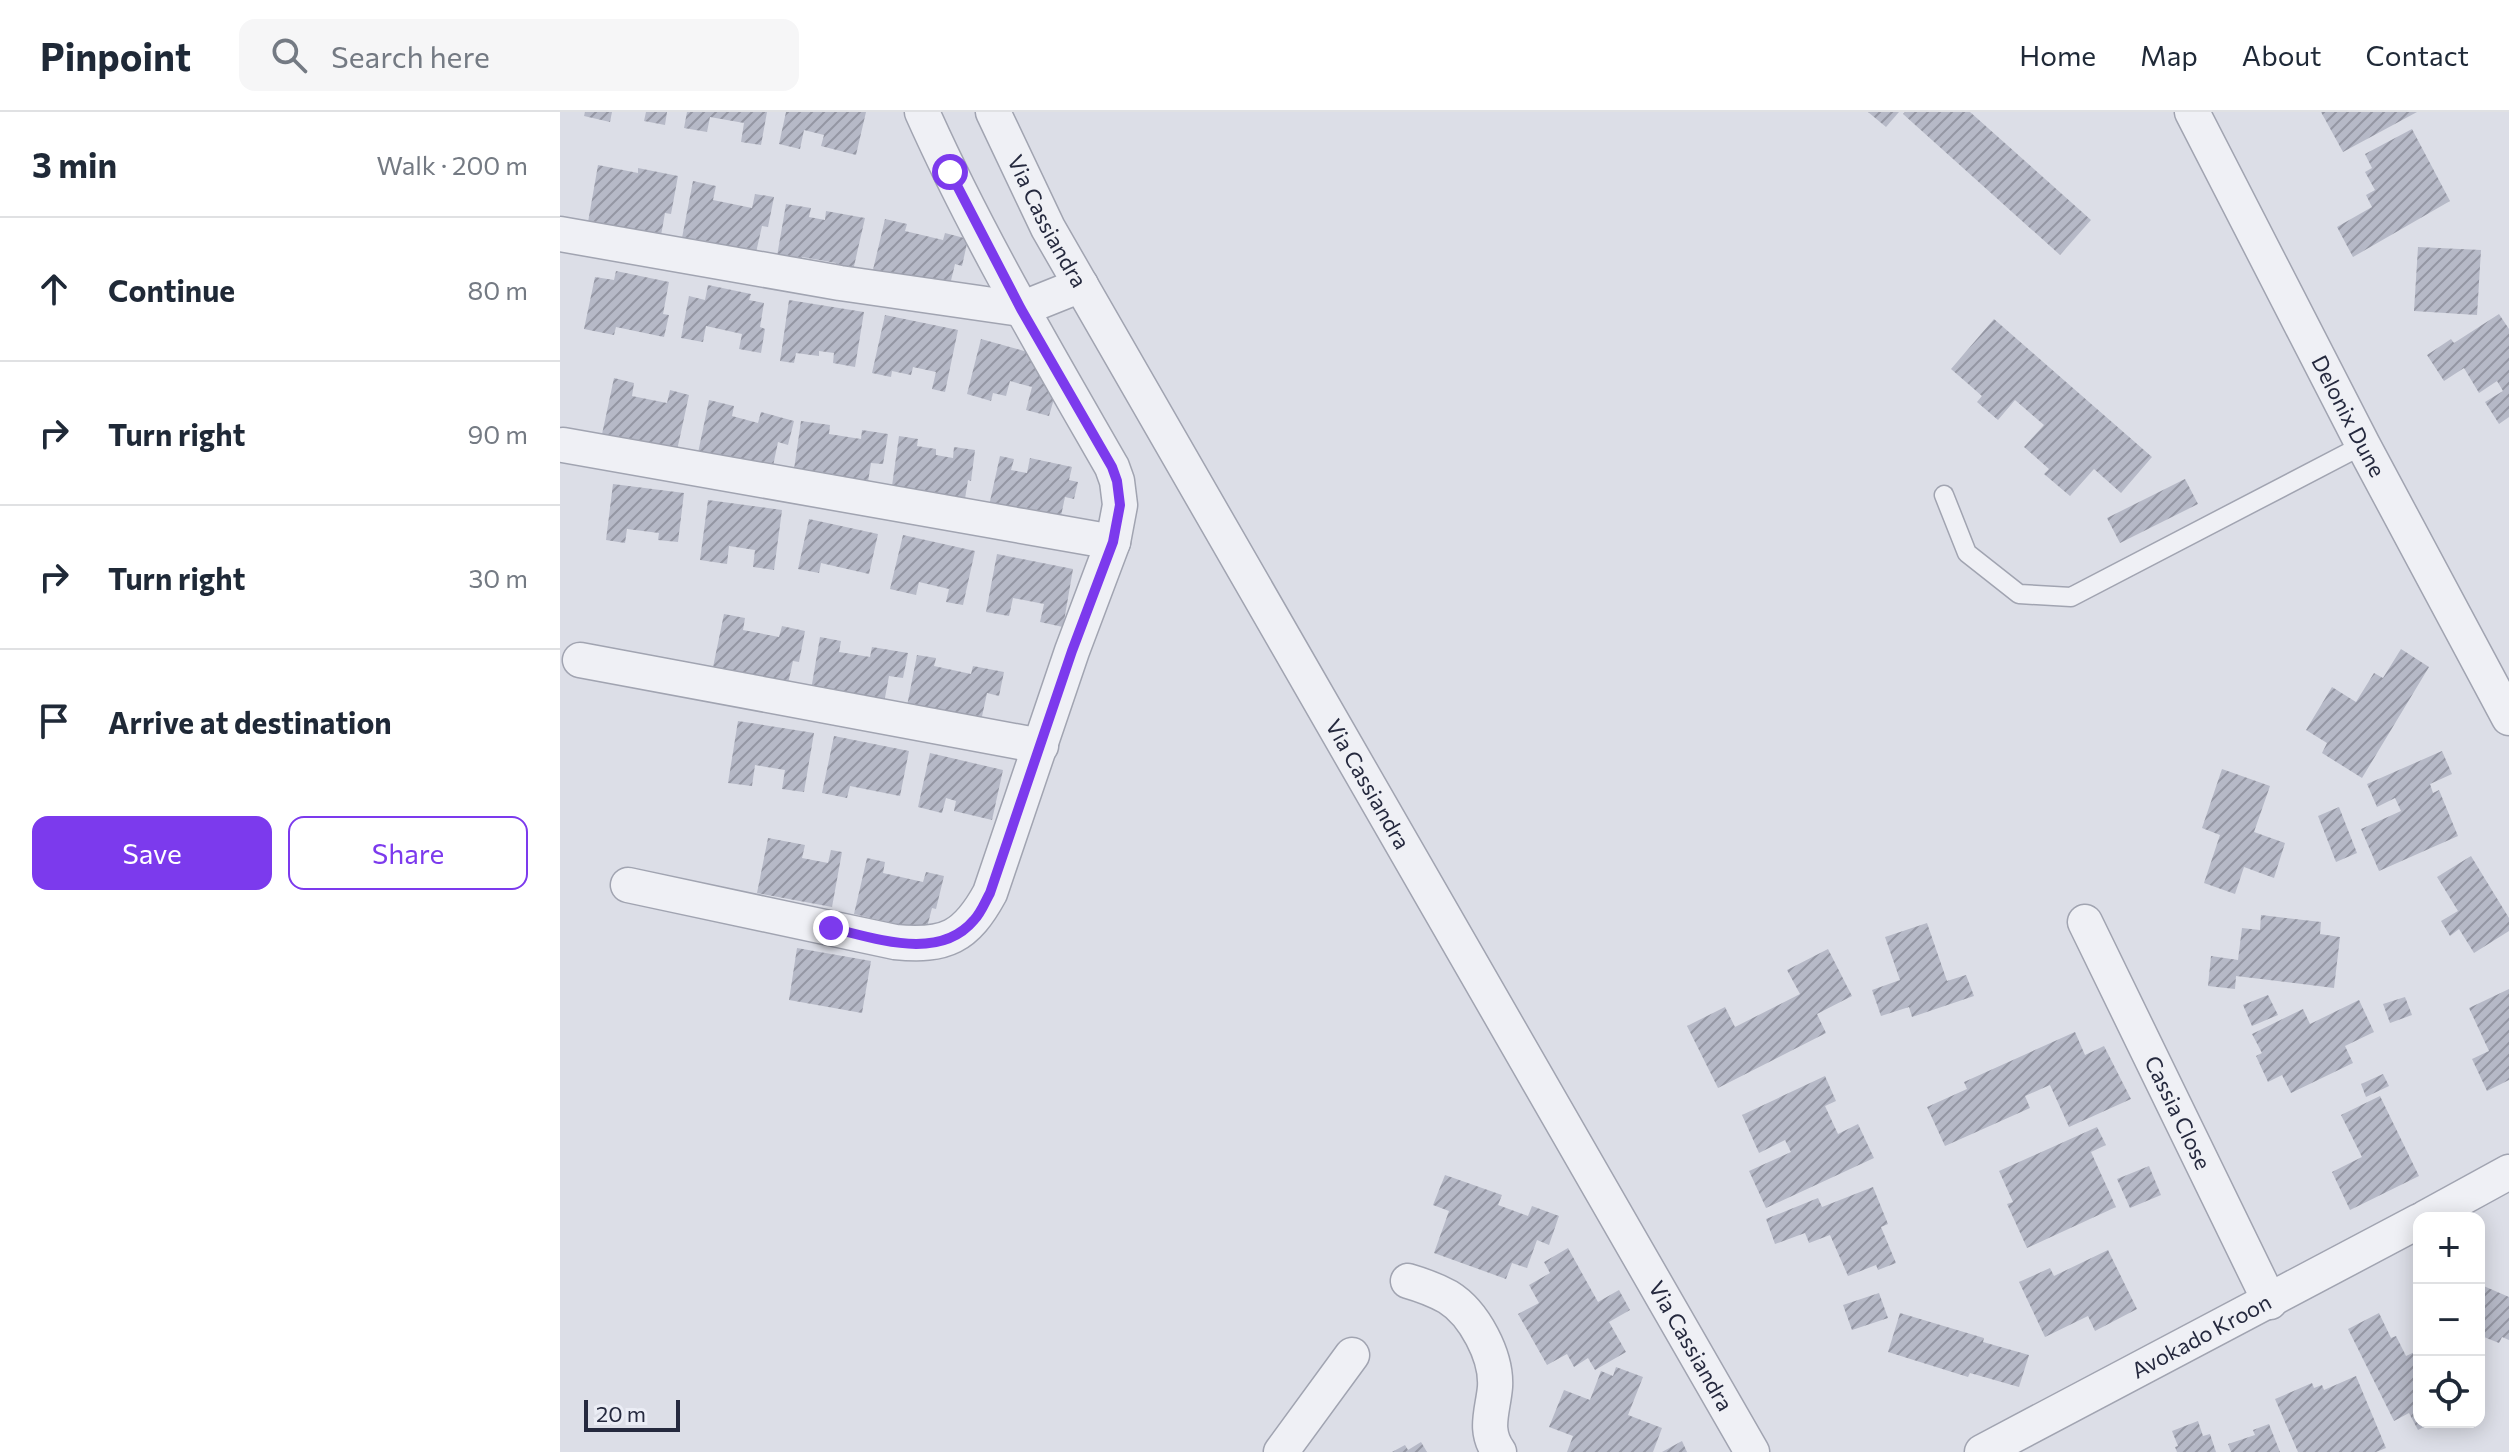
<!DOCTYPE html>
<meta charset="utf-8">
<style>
body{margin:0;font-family:Commissioner,sans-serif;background:#f6f6f7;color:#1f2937}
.controls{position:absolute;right:24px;bottom:24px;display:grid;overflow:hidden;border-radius:16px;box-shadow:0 4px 20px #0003}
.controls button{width:72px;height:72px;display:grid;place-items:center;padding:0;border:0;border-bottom:2px solid #e0e1e3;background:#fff;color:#1f2937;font:40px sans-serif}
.scale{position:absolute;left:24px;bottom:20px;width:96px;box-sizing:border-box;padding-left:8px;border:4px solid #25293e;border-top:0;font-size:22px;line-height:28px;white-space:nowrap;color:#25293e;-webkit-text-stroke:6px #ebedf5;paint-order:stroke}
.stop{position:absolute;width:24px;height:24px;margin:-18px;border:6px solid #7c3aed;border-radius:50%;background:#fff}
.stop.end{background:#7c3aed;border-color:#fff;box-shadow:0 2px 8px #0008}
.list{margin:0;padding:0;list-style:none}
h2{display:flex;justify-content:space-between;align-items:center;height:104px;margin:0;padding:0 32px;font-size:34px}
h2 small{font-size:26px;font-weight:400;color:#747a83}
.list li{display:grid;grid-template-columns:52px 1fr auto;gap:24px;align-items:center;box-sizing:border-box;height:144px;padding:0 32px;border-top:2px solid #e0e1e3}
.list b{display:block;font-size:30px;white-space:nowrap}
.list em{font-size:26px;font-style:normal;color:#747a83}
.actions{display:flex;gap:16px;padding:24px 32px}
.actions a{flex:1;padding:18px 0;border:2px solid #7c3aed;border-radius:16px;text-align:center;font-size:28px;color:#7c3aed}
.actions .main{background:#7c3aed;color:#fff}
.icon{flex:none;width:44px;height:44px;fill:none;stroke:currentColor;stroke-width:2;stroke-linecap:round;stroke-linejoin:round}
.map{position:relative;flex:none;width:1949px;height:1340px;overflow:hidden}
header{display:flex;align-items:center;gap:48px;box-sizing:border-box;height:112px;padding:0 40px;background:#fff;border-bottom:2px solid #e0e1e3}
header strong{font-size:38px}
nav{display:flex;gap:44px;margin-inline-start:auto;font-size:28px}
.search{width:560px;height:72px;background:#f6f6f7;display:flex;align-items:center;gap:20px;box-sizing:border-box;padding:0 28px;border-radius:16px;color:#747a83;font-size:30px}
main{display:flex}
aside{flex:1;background:#fff}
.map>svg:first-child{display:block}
</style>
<header>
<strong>Pinpoint</strong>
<div class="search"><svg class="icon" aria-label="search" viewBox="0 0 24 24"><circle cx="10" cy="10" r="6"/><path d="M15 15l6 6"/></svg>Search here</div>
<nav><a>Home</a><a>Map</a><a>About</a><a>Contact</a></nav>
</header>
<main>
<aside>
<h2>3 min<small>Walk · 200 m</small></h2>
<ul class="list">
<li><svg class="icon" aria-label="ahead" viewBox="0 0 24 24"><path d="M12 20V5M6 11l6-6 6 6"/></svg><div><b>Continue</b></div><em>80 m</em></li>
<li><svg class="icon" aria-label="right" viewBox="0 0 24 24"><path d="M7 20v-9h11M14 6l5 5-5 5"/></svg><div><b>Turn right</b></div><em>90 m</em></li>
<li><svg class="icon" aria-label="right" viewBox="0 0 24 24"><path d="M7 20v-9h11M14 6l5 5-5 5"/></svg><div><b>Turn right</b></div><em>30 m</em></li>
<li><svg class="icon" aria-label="arrive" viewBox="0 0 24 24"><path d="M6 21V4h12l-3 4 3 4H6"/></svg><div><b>Arrive at destination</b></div></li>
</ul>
<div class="actions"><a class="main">Save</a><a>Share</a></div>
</aside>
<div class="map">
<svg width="1949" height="1340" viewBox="0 0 1949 1340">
<defs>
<pattern id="building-hatch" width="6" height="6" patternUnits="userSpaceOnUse" patternTransform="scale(2)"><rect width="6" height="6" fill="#b6b9c7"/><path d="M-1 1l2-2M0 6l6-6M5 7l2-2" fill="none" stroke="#9496a3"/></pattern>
</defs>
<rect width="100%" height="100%" fill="#dcdee7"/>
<g fill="url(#building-hatch)">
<polygon points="25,0 52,0 50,10 24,4"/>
<polygon points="86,0 107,0 105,13 84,9"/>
<polygon points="127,0 207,0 201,33 181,30 184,11 150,5 147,20 124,16"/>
<polygon points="226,0 306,0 296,43 261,34 264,23 244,18 240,37 219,32"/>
<polygon points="1308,0 1339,0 1326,15"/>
<polygon points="1345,0 1410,0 1531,108 1500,143 1343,2"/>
<polygon points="1761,0 1857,0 1783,40"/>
<polygon points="1852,17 1890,89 1793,145 1777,115 1812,95 1806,83 1815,78 1805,60 1812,56 1805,42"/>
<polygon points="38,53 78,61 78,56 118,64 111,102 105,101 100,129 81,126 83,119 49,113 48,120 27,116"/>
<polygon points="133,69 156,74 153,88 192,96 195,82 214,85 208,115 202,114 195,145 172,141 173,135 146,129 145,135 121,131"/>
<polygon points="226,92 251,96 249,105 265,108 266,99 305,106 292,163 275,160 276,151 242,145 241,154 216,150"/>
<polygon points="325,107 347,112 345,119 383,128 385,121 408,127 402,154 395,152 388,181 312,162"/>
<polygon points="1858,135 1921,138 1917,203 1854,199"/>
<polygon points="56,159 109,170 103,202 109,203 104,225 56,215 54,223 24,217 35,165 54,168"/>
<polygon points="148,173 191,182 189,188 204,191 200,215 205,217 201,241 179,237 182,222 146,214 143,230 121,226 129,184 145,188"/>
<polygon points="229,188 304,200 295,255 273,251 274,241 259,239 259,244 236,241 234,251 220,249"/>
<polygon points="1939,202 1949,217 1949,305 1939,312 1925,290 1943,279 1937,269 1919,281 1904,256 1884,269 1867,243 1891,227 1894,231"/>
<polygon points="325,203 398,218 385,280 372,277 376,260 353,255 351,263 332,259 331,265 312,261"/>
<polygon points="1434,207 1592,345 1561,381 1534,357 1510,384 1484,362 1489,357 1464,335 1484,313 1455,288 1438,308 1417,290 1422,284 1391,257"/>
<polygon points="421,227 489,246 500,266 489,304 466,298 472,275 450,269 446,284 433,281 431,289 407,282"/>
<polygon points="54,266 74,271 72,284 107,291 110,278 129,283 116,343 41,327"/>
<polygon points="149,288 174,294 172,304 198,311 201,300 234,309 228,333 218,330 212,359 138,341"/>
<polygon points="241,309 270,313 269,322 301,327 302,318 328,322 323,352 311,351 307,376 233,364"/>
<polygon points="339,324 358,327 357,334 376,337 376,343 393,346 394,335 415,338 411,369 408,368 404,393 331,381"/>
<polygon points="440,344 454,347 451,358 467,361 470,346 512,355 509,368 518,370 514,387 505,385 498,418 427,403"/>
<polygon points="1625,367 1638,392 1560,431 1547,406"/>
<polygon points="53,372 124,381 118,430 98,428 99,421 67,417 65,431 46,428"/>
<polygon points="148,388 222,398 214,458 193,455 195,438 169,434 167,452 140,448"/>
<polygon points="249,407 318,422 309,462 261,451 259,461 238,457"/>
<polygon points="343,423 415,439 403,493 386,490 389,477 359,470 356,483 330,477"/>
<polygon points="437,442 513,457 503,515 480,510 484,492 453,486 449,504 426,500"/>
<polygon points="164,502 185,506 183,518 219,525 222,514 245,519 239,550 233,549 227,576 152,560"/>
<polygon points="260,525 281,529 279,540 310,545 312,535 348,541 343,566 329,564 324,591 251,578"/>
<polygon points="1841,537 1869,555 1802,666 1762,641 1767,631 1746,618 1772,575 1796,590 1814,561 1823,566"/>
<polygon points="357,543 376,546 374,554 411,562 413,554 444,560 439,584 427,581 421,609 347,594"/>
<polygon points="178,609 254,621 244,680 222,677 225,658 195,653 192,674 168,671"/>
<polygon points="274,624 349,639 340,684 290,674 287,686 262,681"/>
<polygon points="1882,639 1892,662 1870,672 1873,681 1879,678 1898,724 1819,759 1801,717 1841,699 1835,686 1817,695 1807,672"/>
<polygon points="370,641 443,658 432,708 394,699 396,689 386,686 382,701 358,695"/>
<polygon points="1662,657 1710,674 1694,720 1725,731 1714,766 1684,755 1675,782 1644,771 1660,723 1642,716"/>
<polygon points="1779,695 1797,741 1776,750 1758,704"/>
<polygon points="208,726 245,733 242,746 268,751 271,738 282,740 272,795 197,781"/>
<polygon points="1911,744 1949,806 1949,819 1914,841 1899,817 1890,824 1881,809 1898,799 1877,765"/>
<polygon points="307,746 325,750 323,761 363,770 366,760 384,764 376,797 372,796 366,819 294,802"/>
<polygon points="1701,803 1761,810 1760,822 1780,825 1774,876 1676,864 1675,877 1648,874 1651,844 1678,848 1682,816 1700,818"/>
<polygon points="1367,811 1387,869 1406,863 1414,884 1352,905 1349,895 1321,904 1312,878 1340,868 1325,825"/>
<polygon points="237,836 311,849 302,901 229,888"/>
<polygon points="1268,837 1292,884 1257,902 1266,921 1158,976 1127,914 1165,895 1175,915 1240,882 1227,858"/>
<polygon points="1949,877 1949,968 1927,979 1912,947 1929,939 1909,896"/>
<polygon points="1708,883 1718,903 1692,914 1683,893"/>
<polygon points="1845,885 1852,903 1830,911 1823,892"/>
<polygon points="1799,888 1814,920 1785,934 1793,951 1731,981 1722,963 1708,970 1696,944 1702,941 1692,922 1743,897 1750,912"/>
<polygon points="1515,920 1525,943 1544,934 1571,987 1509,1015 1490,973 1465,984 1470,996 1385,1034 1367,995 1407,977 1404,970"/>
<polygon points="1823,962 1829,974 1806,985 1801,972"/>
<polygon points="1265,964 1276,989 1265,994 1278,1022 1298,1012 1314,1046 1206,1096 1189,1059 1231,1040 1225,1028 1199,1041 1182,1003"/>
<polygon points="1820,984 1859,1064 1790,1098 1772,1060 1802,1045 1781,1003"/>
<polygon points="1537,1015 1546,1033 1531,1040 1556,1095 1467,1136 1447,1092 1453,1090 1439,1059"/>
<polygon points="1589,1054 1601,1083 1570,1096 1557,1067"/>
<polygon points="885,1063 942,1083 938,1093 968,1104 972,1094 999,1104 989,1133 977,1128 967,1156 952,1151 946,1167 874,1141 889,1099 873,1093"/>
<polygon points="1313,1075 1328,1112 1321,1115 1336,1151 1318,1158 1316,1153 1288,1164 1270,1123 1249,1131 1245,1121 1215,1132 1206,1107 1258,1086 1262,1095"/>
<polygon points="1008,1136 1038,1190 1059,1178 1070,1198 1049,1210 1066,1240 1035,1258 1028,1246 1014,1255 1007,1242 987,1253 958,1202 979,1191 969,1173 990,1161 984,1150"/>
<polygon points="1548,1138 1577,1197 1535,1219 1528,1204 1485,1225 1459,1170 1490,1156 1494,1164"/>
<polygon points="1919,1172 1949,1185 1949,1228 1942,1225 1939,1231 1919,1223"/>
<polygon points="1319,1181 1328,1206 1292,1218 1283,1193"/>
<polygon points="1340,1201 1424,1226 1423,1230 1469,1243 1459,1275 1410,1261 1408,1265 1328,1240"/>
<polygon points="1819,1201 1831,1226 1836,1224 1846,1244 1859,1238 1859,1310 1873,1310 1858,1318 1849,1301 1834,1309 1788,1217"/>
<polygon points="1056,1255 1083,1265 1068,1303 1102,1316 1093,1340 1007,1340 1013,1324 989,1315 1004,1278 1030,1288 1041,1259 1053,1264"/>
<polygon points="1796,1264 1826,1336 1816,1340 1738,1340 1715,1287 1752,1271 1754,1276 1762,1273 1764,1278"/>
<polygon points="1638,1309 1643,1324 1650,1322 1656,1340 1617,1340 1615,1335 1618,1334 1612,1319"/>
<polygon points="1709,1312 1720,1340 1671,1340 1668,1332 1695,1323 1693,1318"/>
<polygon points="1122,1329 1127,1340 1102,1340"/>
<polygon points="861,1330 867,1340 832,1340 845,1333 848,1338"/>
</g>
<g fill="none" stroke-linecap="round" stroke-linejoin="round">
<g stroke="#a1a4b1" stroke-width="21">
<polyline id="lane" points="1384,383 1407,441 1459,482 1511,485 1803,333"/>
</g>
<g stroke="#a1a4b1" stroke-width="37">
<g id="street">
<path id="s1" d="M433,0L488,116L1192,1340"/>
<path id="s2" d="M1632,0L1803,333L1949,606"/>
<polyline points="0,122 280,171 461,197 521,173"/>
<polyline points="3,333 553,430"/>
<polyline points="20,548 481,634"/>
<path d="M68,773L335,830C386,835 406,825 430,781L512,539L553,430L560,393L557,369L552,355C485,238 417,123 362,0"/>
<path id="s3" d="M1525,810L1710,1190"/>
<polyline points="1865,1106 1949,1060"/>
<path d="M848,1169C862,1173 875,1178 888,1185C914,1201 937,1244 935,1275C933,1299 923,1318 939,1340"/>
<polyline points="721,1340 792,1243"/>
<path id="s4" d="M1422,1340L1859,1109"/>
</g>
</g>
<use href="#lane" stroke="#eff0f5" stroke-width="18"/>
<use href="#street" stroke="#eff0f5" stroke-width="34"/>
</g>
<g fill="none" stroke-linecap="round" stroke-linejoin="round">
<path stroke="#7c3aed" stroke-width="10" d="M271,816C315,826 379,850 414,808C421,801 425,790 430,781L512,539L553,430L560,393L557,369L552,355L461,197L390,60"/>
</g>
<g text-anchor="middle" stroke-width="6" stroke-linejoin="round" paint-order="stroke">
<g font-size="22" fill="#25293e" stroke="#ebedf5">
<text dy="8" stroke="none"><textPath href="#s1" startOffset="122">Via Cassiandra</textPath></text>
<text dy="8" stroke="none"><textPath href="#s2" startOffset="342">Delonix Dune</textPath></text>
<text dy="8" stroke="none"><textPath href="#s1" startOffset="770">Via Cassiandra</textPath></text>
<text dy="8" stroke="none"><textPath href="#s3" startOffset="212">Cassia Close</textPath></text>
<text dy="8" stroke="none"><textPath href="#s4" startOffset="248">Avokado Kroon</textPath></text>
<text dy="8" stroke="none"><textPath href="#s1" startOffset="1418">Via Cassiandra</textPath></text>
</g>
</g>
</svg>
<div class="controls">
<button>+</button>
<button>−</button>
<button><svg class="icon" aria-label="locate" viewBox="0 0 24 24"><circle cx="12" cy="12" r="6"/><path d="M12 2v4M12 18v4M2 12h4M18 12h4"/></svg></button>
</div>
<div class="scale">20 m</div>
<div class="stop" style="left:390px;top:60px"></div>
<div class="stop end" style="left:271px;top:816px"></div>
</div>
</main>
